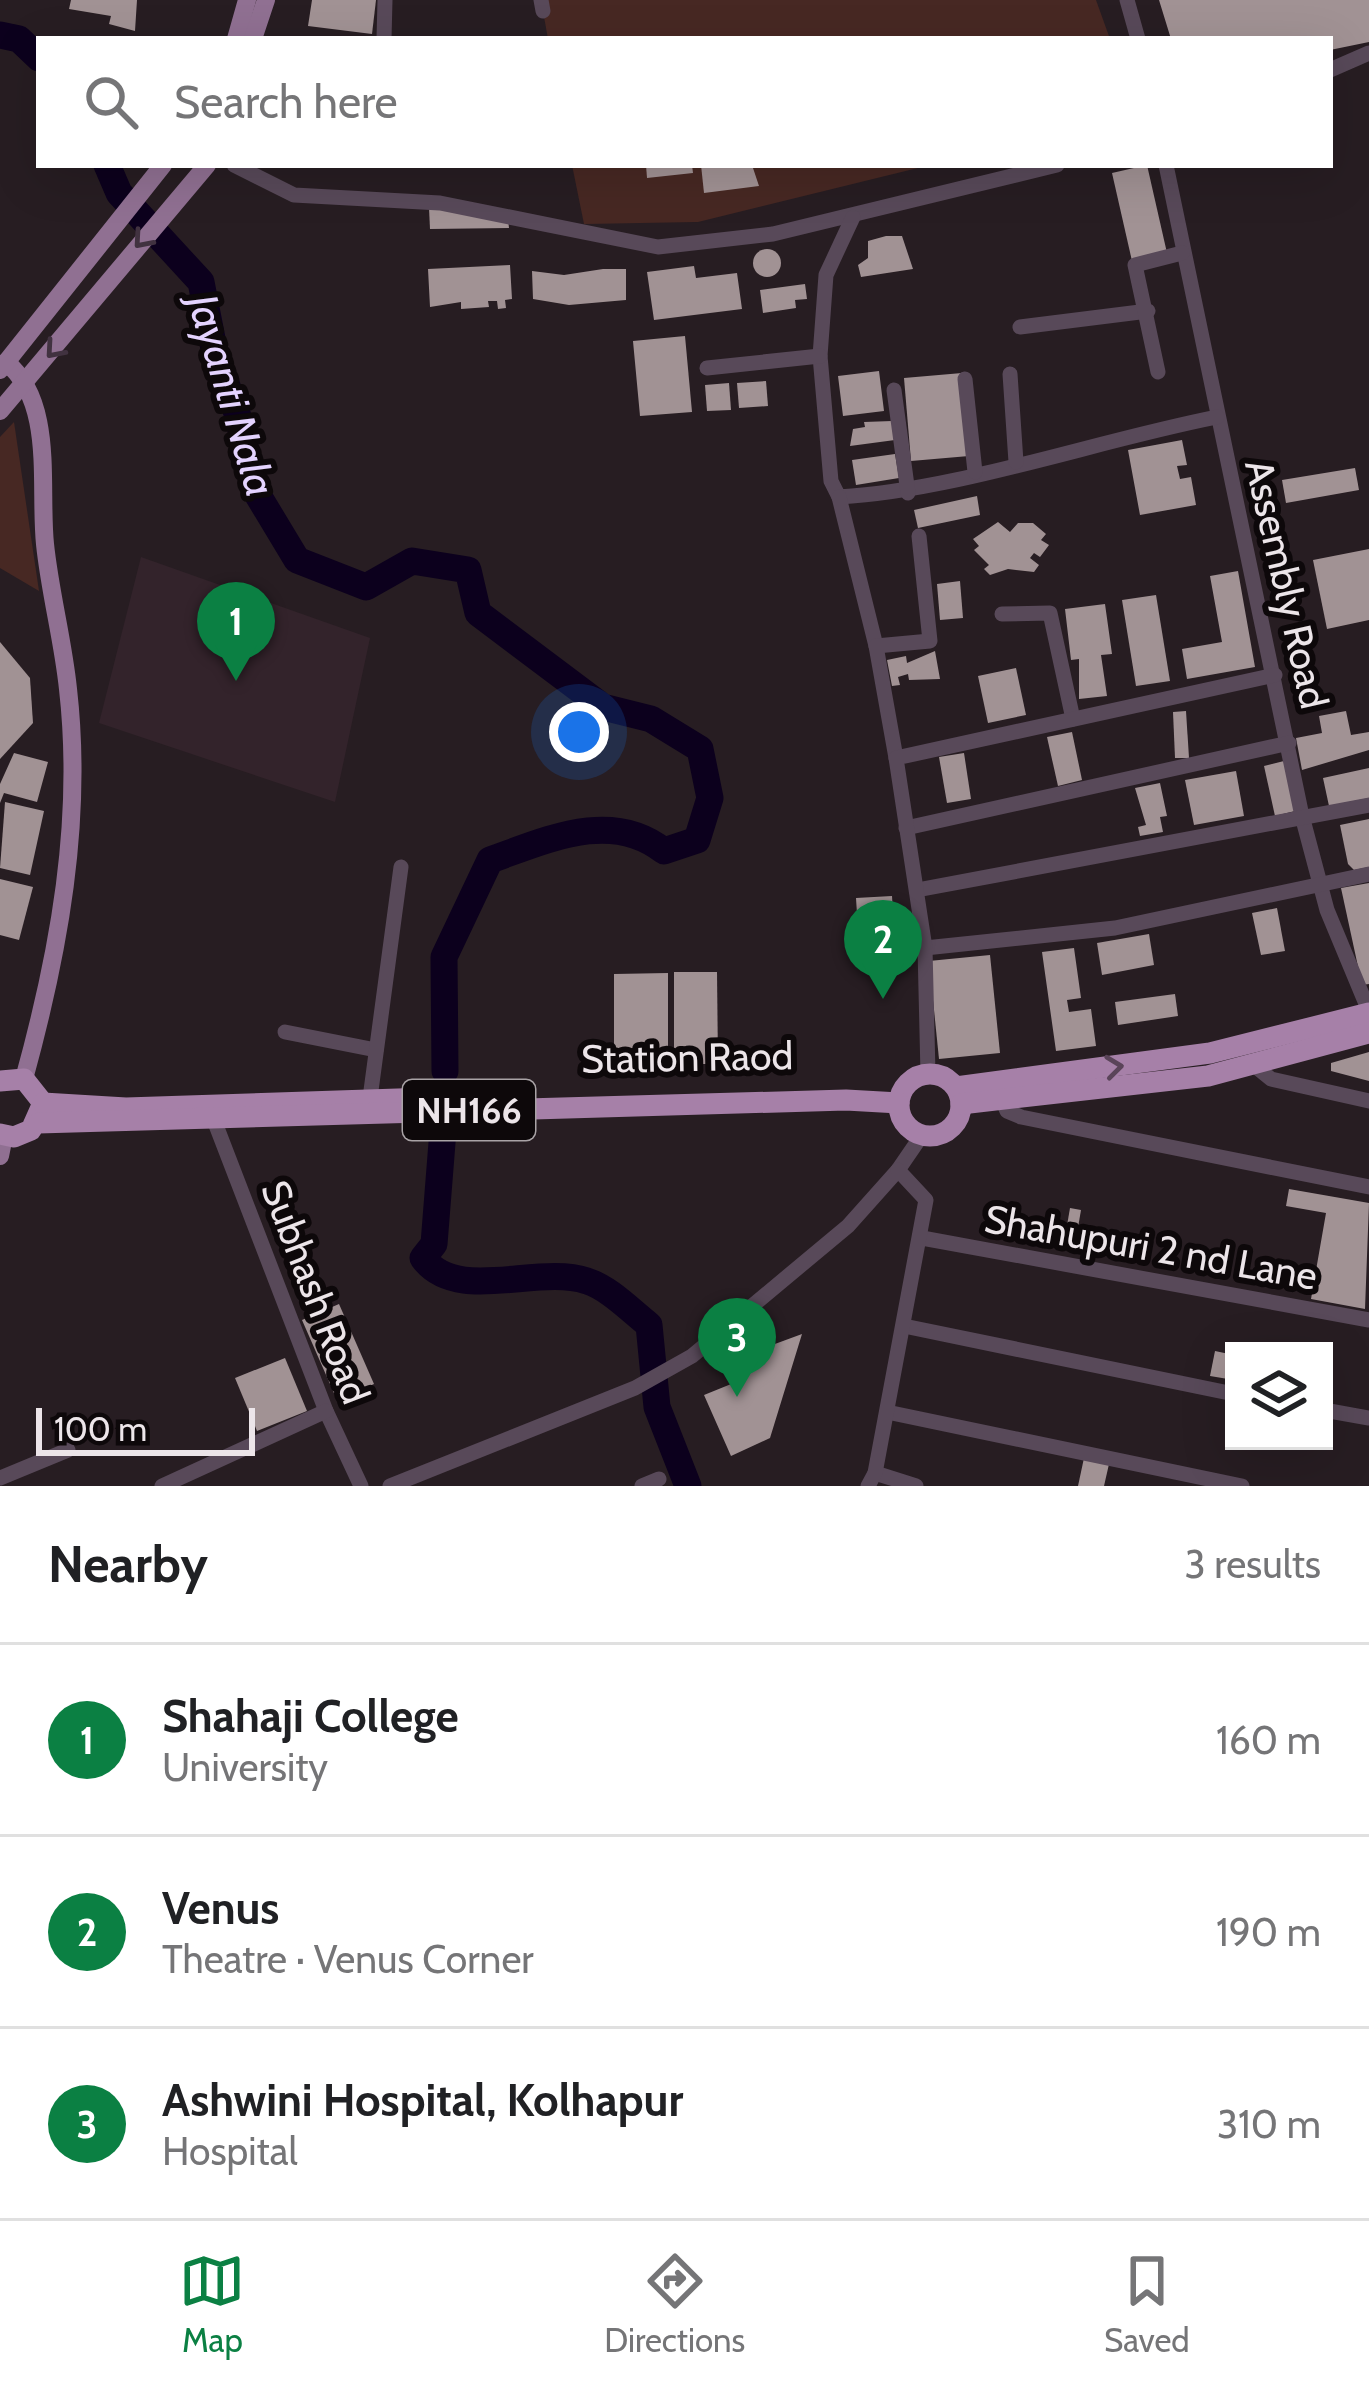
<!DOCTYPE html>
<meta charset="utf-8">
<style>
body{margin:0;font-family:Cabin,sans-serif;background:#f2f2f2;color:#202124}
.controls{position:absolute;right:36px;bottom:36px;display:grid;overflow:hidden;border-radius:0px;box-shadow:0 12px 48px #0002}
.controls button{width:108px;height:108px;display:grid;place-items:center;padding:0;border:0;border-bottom:3px solid #e0e0e0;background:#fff;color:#202124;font:60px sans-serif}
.scale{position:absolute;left:36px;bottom:30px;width:219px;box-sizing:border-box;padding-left:12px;border:6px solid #ece5e9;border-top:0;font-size:33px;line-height:42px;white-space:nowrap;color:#ece5e9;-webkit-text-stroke:9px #0d080a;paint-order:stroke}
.you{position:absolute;left:579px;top:732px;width:42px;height:42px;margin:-30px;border:9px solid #fff;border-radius:50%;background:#1a73e8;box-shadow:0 0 0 18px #1a73e833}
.badge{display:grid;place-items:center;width:78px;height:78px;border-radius:50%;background:#0b8043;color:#fff;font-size:39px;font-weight:700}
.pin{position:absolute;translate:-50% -99px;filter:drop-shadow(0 3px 6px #0008)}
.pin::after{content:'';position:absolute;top:63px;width:42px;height:36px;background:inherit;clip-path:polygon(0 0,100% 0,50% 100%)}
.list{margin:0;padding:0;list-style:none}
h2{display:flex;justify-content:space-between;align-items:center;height:156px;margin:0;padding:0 48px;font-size:51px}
h2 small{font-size:39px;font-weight:400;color:#757577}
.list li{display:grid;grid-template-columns:78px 1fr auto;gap:36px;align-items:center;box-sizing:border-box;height:192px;padding:0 48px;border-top:3px solid #e0e0e0}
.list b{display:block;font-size:45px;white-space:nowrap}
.list p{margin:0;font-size:39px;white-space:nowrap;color:#757577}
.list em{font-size:39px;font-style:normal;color:#757577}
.icon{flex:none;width:66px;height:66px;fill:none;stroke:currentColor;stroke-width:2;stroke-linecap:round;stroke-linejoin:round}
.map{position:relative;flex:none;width:1369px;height:1486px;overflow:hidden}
.search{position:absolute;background:#fff;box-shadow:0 12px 48px #0002;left:36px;right:36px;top:36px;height:132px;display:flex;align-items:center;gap:30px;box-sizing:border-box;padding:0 42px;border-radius:0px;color:#757577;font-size:45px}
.sheet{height:732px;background:#fff}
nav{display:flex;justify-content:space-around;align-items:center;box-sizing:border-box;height:168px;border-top:3px solid #e0e0e0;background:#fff;font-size:33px;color:#757577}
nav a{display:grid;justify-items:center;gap:6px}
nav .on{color:#0b8043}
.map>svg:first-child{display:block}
</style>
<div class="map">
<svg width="1369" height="1486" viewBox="0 0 1369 1486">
<rect width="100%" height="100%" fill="#271d22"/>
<polygon fill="#33232b" points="141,557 370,638 335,802 99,723"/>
<g fill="#472823">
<polygon points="541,0 1096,0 1110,39 548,39"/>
<polygon points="572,165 930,165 698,222 584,224"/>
<polygon points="14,422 39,591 0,568 0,437"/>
</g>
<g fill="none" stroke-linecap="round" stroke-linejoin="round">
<g stroke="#0c001d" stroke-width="27">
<polyline points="0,35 19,39 39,58"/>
<path d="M107,165L119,193L201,282L215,354L237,413L256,492L297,560L366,587L412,561L468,570L478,613L603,707L651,719L700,749L710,798L697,840L664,851C611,809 547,840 490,860L444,957L445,1071"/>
<path d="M443,1130L434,1244L423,1258C457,1304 538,1264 587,1281C609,1288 630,1310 649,1325L657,1407L688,1486"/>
</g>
</g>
<g fill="#a19294">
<polygon points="71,0 137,0 135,31 109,24 111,16 69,9"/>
<polygon points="312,0 376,0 372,34 308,26"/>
<polygon points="1159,0 1369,0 1369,42 1330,50 1330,39 1171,39"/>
<polygon points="646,165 692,165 693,173 647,178"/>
<polygon points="701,165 752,165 759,186 704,193"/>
<polygon points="1147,165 1167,253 1132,261 1112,173"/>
<polygon points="429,208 508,219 509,228 430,229"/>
<polygon points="886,236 902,236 913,269 861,277 858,265 868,258 868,241"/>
<circle cx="767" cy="263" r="14"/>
<polygon points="510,265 512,299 505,300 506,308 498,309 497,301 488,301 489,307 461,309 461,302 430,307 428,269"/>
<polygon points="694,266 696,278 737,273 742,309 654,320 647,272"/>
<polygon points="603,269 626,269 626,300 569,305 533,299 532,271 564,275"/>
<polygon points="805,284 807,299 795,300 796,308 763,313 760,290"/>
<polygon points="685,336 692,412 640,416 633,341"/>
<polygon points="879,371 884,411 843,416 838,376"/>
<polygon points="962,373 969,456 911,461 904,378"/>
<polygon points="766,381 768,406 739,408 737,383"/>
<polygon points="729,383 731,410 707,411 705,385"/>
<polygon points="892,421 895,440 850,446 853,429 865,427 864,422"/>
<polygon points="1182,440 1187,465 1177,466 1180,479 1191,477 1196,505 1140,515 1128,450"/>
<polygon points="895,454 899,478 856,485 852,460"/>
<polygon points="1355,468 1359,490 1286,503 1282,480"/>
<polygon points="977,496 980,515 918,528 914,510"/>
<polygon points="998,522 1010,532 1018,523 1033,523 1046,534 1041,540 1049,545 1040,557 1034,553 1030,558 1039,565 1034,572 1008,569 990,575 984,569 989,565 974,550 979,546 973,539"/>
<polygon points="1369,549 1369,620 1327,629 1313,560"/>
<polygon points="1238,571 1255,667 1187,679 1182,649 1222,642 1210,576"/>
<polygon points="960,581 963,618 940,620 937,584"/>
<polygon points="1156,595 1170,681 1136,686 1122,600"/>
<polygon points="1105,604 1112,654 1101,655 1107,696 1079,699 1079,659 1071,660 1065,609"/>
<polygon points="0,642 30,678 33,723 0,759"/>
<polygon points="935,651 940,679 909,680 908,674 898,677 900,685 892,686 887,660 906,656 907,663"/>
<polygon points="1016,668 1026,715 988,723 978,676"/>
<polygon points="1186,711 1189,758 1175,758 1173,712"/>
<polygon points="1346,711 1351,735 1369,732 1369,750 1302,770 1296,738 1322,733 1319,716"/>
<polygon points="1072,732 1082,780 1058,786 1047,737"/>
<polygon points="14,753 48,762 37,802 4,793 0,803 0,784"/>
<polygon points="964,753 971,799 947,803 939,757"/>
<polygon points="1284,761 1295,811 1275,816 1264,766"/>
<polygon points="1369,768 1369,798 1329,806 1323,778"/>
<polygon points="1236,771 1244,816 1194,825 1185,780"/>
<polygon points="1160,783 1167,816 1160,817 1163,832 1140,836 1138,827 1146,825 1135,788"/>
<polygon points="5,802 44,811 30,875 0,868"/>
<polygon points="1369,819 1369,867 1354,870 1348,864 1340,825"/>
<polygon points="0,879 33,887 19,940 0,935"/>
<polygon points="1369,883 1369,984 1362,985 1341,888"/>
<polygon points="892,896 893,912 857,914 856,898"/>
<polygon points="1277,908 1285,951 1261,955 1252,913"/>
<polygon points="1149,934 1154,965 1102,975 1097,943"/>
<polygon points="1074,948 1081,998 1067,1000 1069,1012 1091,1009 1096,1046 1056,1051 1042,952"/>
<polygon points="990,955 1000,1053 939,1059 929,961"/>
<polygon points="674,972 717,972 718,1064 674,1064"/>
<polygon points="668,973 668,1062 614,1062 614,974"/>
<polygon points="1175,994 1178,1016 1118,1025 1115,1002"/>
<polygon points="1369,1052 1369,1081 1331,1071 1331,1063"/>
<polygon points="1289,1189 1369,1203 1365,1309 1311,1299 1326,1213 1286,1206"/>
<polygon points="1070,1208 1081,1210 1074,1251 1063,1249"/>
<polygon points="339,1304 374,1384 337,1400 302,1320"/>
<polygon points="802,1334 770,1438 731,1456 704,1395 741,1380 764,1348"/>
<polygon points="1215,1351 1234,1355 1234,1380 1210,1376"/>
<polygon points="285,1358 307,1411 257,1431 235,1378"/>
<polygon points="1084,1458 1109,1464 1104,1486 1078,1486"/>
</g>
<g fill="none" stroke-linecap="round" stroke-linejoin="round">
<g stroke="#584959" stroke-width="15">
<polyline points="541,0 543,11"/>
<polyline points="1127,0 1138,39"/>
<polyline points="384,39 385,0"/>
<polyline points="1330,70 1369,53"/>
<polyline points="234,165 294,195 440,203 658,247 773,234 1057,165"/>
<polyline points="1166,165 1302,816 1327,910 1369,1011"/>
<path d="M853,217L826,275L820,356L831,481L839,497C958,490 1095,441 1217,417"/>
<polyline points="1020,327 1148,311"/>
<polyline points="707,368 820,356"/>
<polyline points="1158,372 1135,265 1182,253"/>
<polyline points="1010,374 1016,462"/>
<polyline points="965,379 975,472"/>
<polyline points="894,390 908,493"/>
<polyline points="839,497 876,646"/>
<polyline points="1002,614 1050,613 1073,719"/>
<polyline points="896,758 876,646 930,641 919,536"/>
<polyline points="906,828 1289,743"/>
<polyline points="917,890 1369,805"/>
<polyline points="925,948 1115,928 1369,874"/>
<polyline points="285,1032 376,1050"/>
<polyline points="1255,1066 1271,1079 1369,1101"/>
<polyline points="928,1074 925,948 896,758 1275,675"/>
<polyline points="370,1098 401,867"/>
<polyline points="1002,1099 1007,1111 1021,1117 1369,1187"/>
<polyline points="214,1120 326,1411 361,1486"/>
<polyline points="922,1238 1369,1320"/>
<polyline points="904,1326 1234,1394"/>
<polyline points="1324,1410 1369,1418"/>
<polyline points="887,1412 1242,1486"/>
<polyline points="875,1473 916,1486"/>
<polyline points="0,1478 68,1450"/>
<polyline points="162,1486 326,1411"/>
<polyline points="390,1486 635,1388 692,1356 848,1226 898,1170 922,1135"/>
<polyline points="642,1486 659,1479"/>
<polyline points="868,1486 875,1473 926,1200 898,1170"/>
</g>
<g stroke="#907092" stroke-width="18">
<polyline points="236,39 247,0"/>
<polyline points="253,39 266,0"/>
<path d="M6,362C55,403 39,485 45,544C50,593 63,640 68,689C83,821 59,952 24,1079"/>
<polyline points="0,370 163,165"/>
<polyline points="0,411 207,165"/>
<polyline points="0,1156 4,1136"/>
</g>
<g stroke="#a680a8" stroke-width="21">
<circle cx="930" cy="1105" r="31"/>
<polyline points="0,1081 24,1079 43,1103 31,1130 14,1137 0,1134"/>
<polyline points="956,1087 1210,1053 1369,1013"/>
<polyline points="43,1103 126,1108 428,1098"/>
<polyline points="961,1104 1208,1076 1369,1033"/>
<polyline points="38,1123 846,1100 899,1103"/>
</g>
</g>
<defs><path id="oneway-chevron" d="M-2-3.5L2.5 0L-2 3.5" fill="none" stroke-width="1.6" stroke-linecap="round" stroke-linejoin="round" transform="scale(3)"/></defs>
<g stroke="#413240">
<use href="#oneway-chevron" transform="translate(142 240) rotate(131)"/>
<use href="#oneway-chevron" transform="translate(54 350) rotate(131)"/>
</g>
<use stroke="#5a4459" href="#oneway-chevron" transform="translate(1114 1067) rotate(-7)"/>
<g text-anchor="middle" stroke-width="12" stroke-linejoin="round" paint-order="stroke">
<rect fill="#0d080a" stroke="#a9a3a6" stroke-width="3" x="403" y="1080" width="132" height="60" rx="9"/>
<g font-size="36" font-weight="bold" fill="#ece5e9">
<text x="469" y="1123">NH166</text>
</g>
<g font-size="39" fill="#ece5e9" stroke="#0d080a">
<text transform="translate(1287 584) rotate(77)" y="14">Assembly Road</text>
<text transform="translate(687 1057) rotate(-1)" y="14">Station Raod</text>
<text transform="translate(1151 1247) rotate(10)" y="14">Shahupuri 2 nd Lane</text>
<text transform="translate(316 1292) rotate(69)" y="14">Subhash Road</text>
</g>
<g font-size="42" font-style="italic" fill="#e4d3ff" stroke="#0d080a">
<text transform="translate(232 395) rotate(73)" y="15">Jayanti Nala</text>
</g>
</g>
</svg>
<div class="controls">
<button><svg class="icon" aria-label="layers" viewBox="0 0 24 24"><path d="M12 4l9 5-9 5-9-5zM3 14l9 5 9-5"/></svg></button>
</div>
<div class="scale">100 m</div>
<div class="you"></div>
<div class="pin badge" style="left:236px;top:681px">1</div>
<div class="pin badge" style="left:883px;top:999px">2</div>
<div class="pin badge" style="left:737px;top:1397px">3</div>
<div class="search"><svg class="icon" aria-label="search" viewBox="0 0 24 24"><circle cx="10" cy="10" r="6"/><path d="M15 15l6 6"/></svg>Search here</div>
</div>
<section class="sheet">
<h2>Nearby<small>3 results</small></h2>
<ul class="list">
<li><span class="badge">1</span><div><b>Shahaji College</b><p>University</p></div><em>160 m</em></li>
<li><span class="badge">2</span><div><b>Venus</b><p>Theatre · Venus Corner</p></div><em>190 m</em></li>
<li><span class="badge">3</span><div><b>Ashwini Hospital, Kolhapur</b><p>Hospital</p></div><em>310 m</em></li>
</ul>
</section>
<nav>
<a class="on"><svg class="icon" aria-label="map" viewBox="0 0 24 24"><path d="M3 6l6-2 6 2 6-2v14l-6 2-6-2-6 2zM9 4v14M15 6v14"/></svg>Map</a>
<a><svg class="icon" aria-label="directions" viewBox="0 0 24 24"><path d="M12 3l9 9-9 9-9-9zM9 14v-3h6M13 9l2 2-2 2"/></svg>Directions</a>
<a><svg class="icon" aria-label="saved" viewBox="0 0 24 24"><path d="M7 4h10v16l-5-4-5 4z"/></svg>Saved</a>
</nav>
